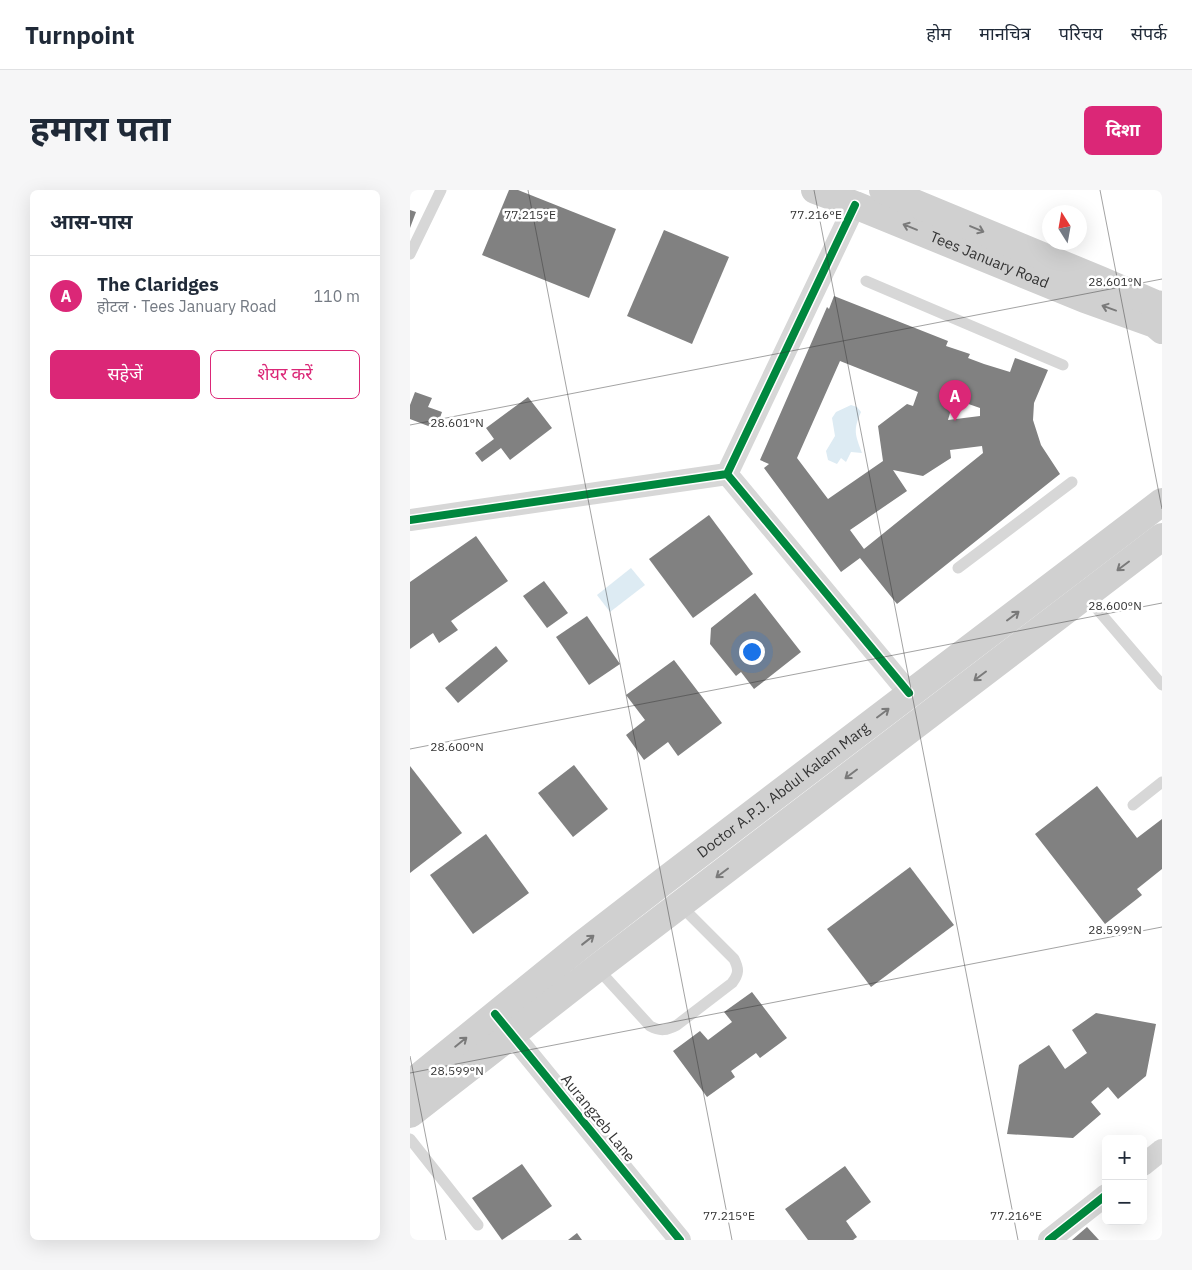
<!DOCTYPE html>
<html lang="hi">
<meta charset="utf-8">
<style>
body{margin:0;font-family:"IBM Plex Sans","Noto Sans Devanagari",sans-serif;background:#f6f6f7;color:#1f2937}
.controls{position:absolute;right:15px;bottom:15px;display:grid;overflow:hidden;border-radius:8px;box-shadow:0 5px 20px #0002}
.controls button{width:45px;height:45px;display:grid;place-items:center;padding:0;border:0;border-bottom:1px solid #e0e1e3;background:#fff;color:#1f2937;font:25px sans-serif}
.compass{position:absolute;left:632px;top:15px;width:45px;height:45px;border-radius:50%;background:#fff;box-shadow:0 5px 20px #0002;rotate:349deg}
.you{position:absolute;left:341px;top:461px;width:18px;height:18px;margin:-12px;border:4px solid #fff;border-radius:50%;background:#1a73e8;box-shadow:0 0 0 8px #1a73e833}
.badge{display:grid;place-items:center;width:32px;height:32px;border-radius:50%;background:#db2777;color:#fff;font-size:16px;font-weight:700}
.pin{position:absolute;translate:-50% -41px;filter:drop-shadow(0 1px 2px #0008)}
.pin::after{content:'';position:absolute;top:26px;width:18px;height:15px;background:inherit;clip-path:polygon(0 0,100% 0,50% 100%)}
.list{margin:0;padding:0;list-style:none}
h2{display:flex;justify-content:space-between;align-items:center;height:65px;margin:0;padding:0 20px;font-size:21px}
h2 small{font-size:16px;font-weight:400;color:#747a83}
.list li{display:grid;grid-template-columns:32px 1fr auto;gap:15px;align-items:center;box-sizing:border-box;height:80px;padding:0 20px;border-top:1px solid #e0e1e3}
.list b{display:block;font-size:19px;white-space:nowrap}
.list p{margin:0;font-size:16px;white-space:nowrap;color:#747a83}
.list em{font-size:16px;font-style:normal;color:#747a83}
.actions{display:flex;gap:10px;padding:15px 20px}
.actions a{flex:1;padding:11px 0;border:1px solid #db2777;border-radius:8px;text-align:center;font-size:18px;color:#db2777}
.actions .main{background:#db2777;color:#fff}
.map{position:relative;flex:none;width:752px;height:1050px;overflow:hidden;border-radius:8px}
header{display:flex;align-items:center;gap:30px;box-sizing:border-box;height:70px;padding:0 25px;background:#fff;border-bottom:1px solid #e0e1e3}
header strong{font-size:24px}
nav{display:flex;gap:28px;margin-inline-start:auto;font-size:18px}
.intro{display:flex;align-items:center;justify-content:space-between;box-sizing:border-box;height:120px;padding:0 30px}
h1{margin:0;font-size:35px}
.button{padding:12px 22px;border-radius:8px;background:#db2777;color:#fff;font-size:18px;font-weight:700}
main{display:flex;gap:30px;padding:0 30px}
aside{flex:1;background:#fff;border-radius:8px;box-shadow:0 5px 20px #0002}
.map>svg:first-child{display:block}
</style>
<header>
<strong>Turnpoint</strong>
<nav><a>होम</a><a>मानचित्र</a><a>परिचय</a><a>संपर्क</a></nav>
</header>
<div class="intro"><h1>हमारा पता</h1><a class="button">दिशा</a></div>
<main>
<aside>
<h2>आस-पास<small></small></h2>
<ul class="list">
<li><span class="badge">A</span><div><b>The Claridges</b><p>होटल · Tees January Road</p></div><em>110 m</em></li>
</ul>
<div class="actions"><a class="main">सहेजें</a><a>शेयर करें</a></div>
</aside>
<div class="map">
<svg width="752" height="1050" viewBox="0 0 752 1050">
<rect width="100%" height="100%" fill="#fff"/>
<g fill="#ddebf3">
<path d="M441,215L447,217L451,222C443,240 445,244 452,263L441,262L436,272L431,268L427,274L418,270L416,261L425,246L422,228L426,222Z"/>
<polygon points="221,378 235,395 200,422 187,405"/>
</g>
<g fill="#818181" fill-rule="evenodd">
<polygon points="99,0 108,0 206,39 179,108 72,65"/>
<polygon points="0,20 6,22 0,38"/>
<polygon points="254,40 319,67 282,154 217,126"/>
<path d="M424,106L538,151L536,156L560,164L558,168L574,174L600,182L605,168L638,180L624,213L623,230L631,255L650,284L487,414L450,368L431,382L354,278L359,274L350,270L417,117L419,119ZM430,171L508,202L503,216L497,214L468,236L473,271L418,309L387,268ZM544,209L570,218V226L538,230ZM572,256L573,263L454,359L440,340L497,301L483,280L513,286L541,268L540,260Z"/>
<polygon points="5,202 22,208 18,217 32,222 26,239 0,229 0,215"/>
<polygon points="118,207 142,238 100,270 91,258 72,272 65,263 84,249 76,238"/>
<polygon points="299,325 343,384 283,428 239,369"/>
<polygon points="66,346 98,391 41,431 48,440 29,453 23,443 0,459 0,392"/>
<polygon points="134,391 158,423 137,438 113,406"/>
<polygon points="345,403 391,462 344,499 331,482 326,486 300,454 301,438"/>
<polygon points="177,426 210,474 179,495 146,447"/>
<polygon points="86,456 98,471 48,513 35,498"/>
<polygon points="264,470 312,533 268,566 258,552 234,570 216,545 235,530 216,505"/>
<polygon points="164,575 198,619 163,647 128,603"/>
<polygon points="0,576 52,643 0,683"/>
<polygon points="687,596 727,648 752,629 752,679 727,699 732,705 695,734 625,644"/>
<polygon points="76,644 119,703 63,744 20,685"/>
<polygon points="500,677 544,735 461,797 417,739"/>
<polygon points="342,802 377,848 350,868 346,863 321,881 325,887 297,907 263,861 290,841 298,850 322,832 314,822"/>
<polygon points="686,823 746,834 736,886 708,909 698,897 681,912 691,924 663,948 597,944 609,875 639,855 655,879 677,863 662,840"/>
<polygon points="112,974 142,1016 92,1050 62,1008"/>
<polygon points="435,976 461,1012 436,1031 447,1047 443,1050 398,1050 375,1019"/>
<polygon points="677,1037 689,1050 662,1050"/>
<polygon points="167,1043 172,1050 158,1050"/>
</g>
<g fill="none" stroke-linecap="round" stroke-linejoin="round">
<g stroke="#d7d7d7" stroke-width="11">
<polyline points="0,64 31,0"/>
<polyline points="456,91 653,175"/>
<polyline points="548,378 662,292"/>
<polyline points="675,405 752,495"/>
<polyline points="723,615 752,592"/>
<path d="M187,778L240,836C251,842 257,840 267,835L322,793C329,784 329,779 324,769L270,715"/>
<polyline points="0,949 68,1035"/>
</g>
<g stroke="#d7d7d7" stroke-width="22">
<polyline points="317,284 499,503"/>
<polyline points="0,330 317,284 445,15"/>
<polyline points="91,831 270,1050"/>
<polyline points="733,975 752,960"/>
<polyline points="639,1050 696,1005"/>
</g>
<g stroke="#d0d0d0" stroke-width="28">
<path id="s1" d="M405,0L445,15L675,109L745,134L752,140"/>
<polyline points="473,0 690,90 746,114 752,115"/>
<path id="s2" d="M0,894L170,756L254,691L752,312"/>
<polyline points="0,924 187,778 752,347"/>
</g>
<g stroke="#fff" stroke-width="11">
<g id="cycleway">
<polyline points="317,284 499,503"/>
<polyline points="0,330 317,284 445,15"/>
<polyline points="85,824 270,1050"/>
<polyline points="639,1050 696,1005"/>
</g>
</g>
<use href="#cycleway" stroke="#00873e" stroke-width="8"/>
</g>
<defs><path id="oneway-shaft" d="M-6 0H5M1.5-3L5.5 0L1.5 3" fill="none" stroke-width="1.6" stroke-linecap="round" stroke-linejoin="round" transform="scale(1.25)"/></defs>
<g stroke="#7a7a7a">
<use href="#oneway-shaft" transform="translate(500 37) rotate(-158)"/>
<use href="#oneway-shaft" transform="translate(567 39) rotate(23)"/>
<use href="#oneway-shaft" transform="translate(699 118) rotate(-160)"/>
<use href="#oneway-shaft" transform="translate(713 376) rotate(143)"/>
<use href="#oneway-shaft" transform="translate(603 426) rotate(-37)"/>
<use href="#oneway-shaft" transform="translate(570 486) rotate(143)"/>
<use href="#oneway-shaft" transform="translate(473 523) rotate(-37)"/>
<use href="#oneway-shaft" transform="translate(441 584) rotate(143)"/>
<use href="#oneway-shaft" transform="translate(312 683) rotate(143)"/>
<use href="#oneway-shaft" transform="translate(178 750) rotate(-38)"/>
<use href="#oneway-shaft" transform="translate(51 852) rotate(-39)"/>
</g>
<path fill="none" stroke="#333" stroke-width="1" stroke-opacity="0.45" d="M118,0L322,1050M404,0L608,1050M690,0L752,319M0,235L752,89M0,559L752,413M0,866L36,1050M0,883L752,737"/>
<g text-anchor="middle" stroke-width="5" stroke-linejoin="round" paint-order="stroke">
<g font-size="15" fill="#333" stroke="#fff">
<text dy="5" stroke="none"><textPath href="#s1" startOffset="188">Tees January Road</textPath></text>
<text dy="5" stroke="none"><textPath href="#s2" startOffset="475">Doctor A.P.J. Abdul Kalam Marg</textPath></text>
<text transform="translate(188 928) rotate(51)" y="5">Aurangzeb Lane</text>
</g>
</g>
<g font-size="12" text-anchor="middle" fill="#333" stroke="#fff" stroke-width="5" stroke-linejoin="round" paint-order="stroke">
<text x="120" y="29">77.215°E</text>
<text x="406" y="29">77.216°E</text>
<text x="705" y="96">28.601°N</text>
<text x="47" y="237">28.601°N</text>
<text x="705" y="420">28.600°N</text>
<text x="47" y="561">28.600°N</text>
<text x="705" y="744">28.599°N</text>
<text x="47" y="885">28.599°N</text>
<text x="319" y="1030">77.215°E</text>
<text x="606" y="1030">77.216°E</text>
</g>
</svg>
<div class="controls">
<button>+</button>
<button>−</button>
</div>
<svg class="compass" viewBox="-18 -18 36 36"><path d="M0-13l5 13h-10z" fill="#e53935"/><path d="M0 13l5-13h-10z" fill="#747a83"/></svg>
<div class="you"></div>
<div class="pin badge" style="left:545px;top:231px">A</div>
</div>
</main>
